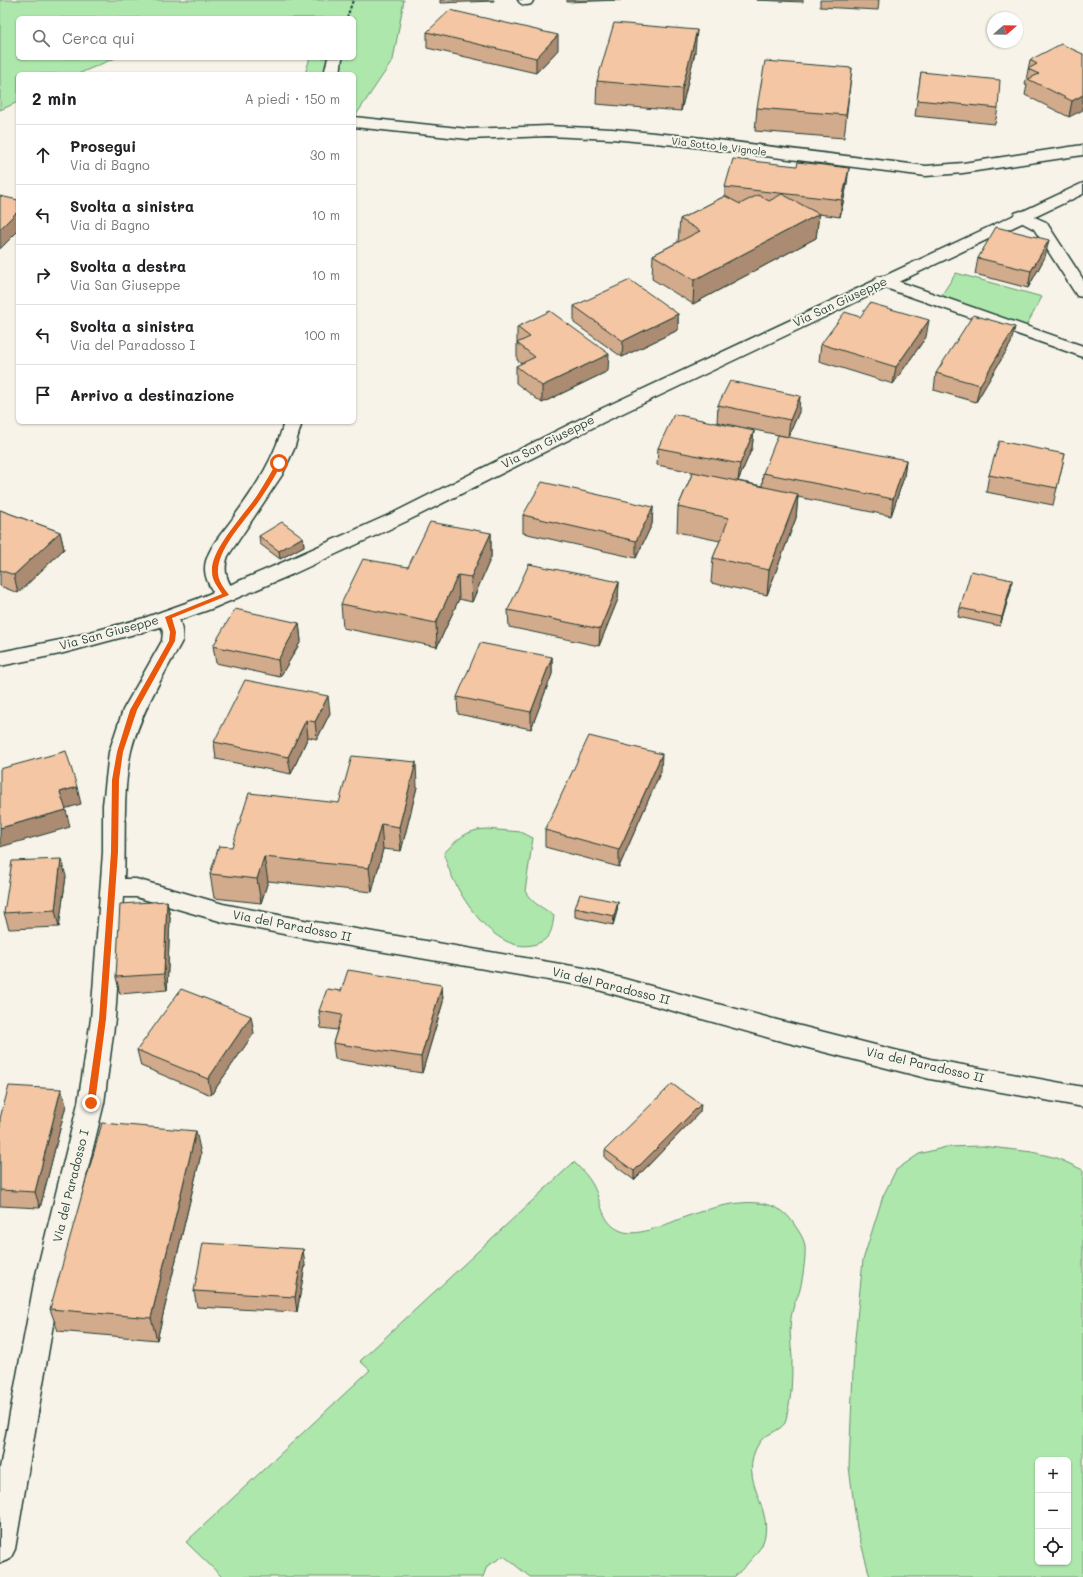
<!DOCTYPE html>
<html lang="it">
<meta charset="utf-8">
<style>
body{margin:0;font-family:Mali,sans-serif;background:#f6f6f6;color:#202124}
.controls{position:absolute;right:12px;bottom:12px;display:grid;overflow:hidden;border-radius:6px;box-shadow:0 1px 3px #0004}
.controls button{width:36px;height:36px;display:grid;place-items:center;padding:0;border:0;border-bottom:1px solid #e0e0e0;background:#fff;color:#202124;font:20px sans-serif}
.compass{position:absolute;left:987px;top:12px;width:36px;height:36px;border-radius:50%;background:#fff;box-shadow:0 1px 3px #0004;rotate:70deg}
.stop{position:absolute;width:12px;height:12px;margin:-9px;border:3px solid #ea580c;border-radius:50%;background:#fff}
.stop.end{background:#ea580c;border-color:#fff;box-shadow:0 1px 4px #0008}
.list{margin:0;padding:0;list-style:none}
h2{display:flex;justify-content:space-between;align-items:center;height:52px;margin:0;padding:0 16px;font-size:17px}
h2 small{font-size:13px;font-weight:400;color:#757577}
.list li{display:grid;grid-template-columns:26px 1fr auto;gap:12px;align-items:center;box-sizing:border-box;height:60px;padding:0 16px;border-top:1px solid #e0e0e0}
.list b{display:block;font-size:15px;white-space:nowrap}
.list p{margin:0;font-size:13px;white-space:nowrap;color:#757577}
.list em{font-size:13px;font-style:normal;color:#757577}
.icon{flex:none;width:22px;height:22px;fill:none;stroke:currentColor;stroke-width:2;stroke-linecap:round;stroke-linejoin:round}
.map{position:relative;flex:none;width:1083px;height:1577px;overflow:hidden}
.search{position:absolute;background:#fff;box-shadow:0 1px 3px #0004;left:16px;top:16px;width:340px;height:44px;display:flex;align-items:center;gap:10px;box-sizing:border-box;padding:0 14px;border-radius:6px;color:#757577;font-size:15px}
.panel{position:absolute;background:#fff;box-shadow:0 1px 3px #0004;left:16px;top:72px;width:340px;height:352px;border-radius:6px}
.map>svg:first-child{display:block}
</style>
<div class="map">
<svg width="1083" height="1577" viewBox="0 0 1083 1577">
<rect width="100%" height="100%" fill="#f7f3e8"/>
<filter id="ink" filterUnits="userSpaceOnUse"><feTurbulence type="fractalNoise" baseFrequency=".025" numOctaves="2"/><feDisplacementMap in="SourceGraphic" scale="8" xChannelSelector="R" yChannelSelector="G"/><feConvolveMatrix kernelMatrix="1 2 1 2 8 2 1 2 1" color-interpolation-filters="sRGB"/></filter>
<g filter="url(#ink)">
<g fill="#ade7ac" stroke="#669270" fill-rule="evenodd">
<polygon points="0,0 404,0 393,60 354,118 354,74 305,74 309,61 309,58 354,58 354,18 18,18 18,58 115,58 78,74 18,74 18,102 0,110"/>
<polygon points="956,273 1042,297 1025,328 939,299"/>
<path d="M486,829L521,832L533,838L525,891C533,905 542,906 554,916C552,930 551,939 536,944C494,958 451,887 444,853C458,839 466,830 486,829Z"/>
<path d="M982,1146L1032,1152L1057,1158L1083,1170V1577H870L857,1528L849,1467L854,1348L863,1260L883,1196L896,1170L919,1154L946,1147ZM1038,1460H1068V1562H1038Z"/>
<path d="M574,1162C582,1170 588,1176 593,1185C602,1202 601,1223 621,1231C638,1238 669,1223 685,1217C715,1206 770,1189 792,1221C797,1229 804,1237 805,1247C806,1257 802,1284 799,1293C797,1298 794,1303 793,1309C788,1325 791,1342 792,1358C792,1376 792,1396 787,1414C787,1416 786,1421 785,1423C779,1432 764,1434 759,1443C735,1481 778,1509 762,1545C757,1554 742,1570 734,1577H530L504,1556L487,1566L483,1577H222L186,1542L370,1370L360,1361Z"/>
</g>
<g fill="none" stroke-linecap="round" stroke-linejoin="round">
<g stroke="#1f3d34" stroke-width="3">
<g id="service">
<path d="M518,0H532L533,1L531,4C525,6 521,5 518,0Z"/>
<polygon points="1021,211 1046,222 1083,279 1083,297 1077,296 1034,229 1015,219 1013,216 1015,213"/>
<polygon points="883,276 1083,346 1083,357 877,285 874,281 877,277"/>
</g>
</g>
<g stroke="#1f3d34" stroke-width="3">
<g id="minor">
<polygon points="328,58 342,58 340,74 324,74"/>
<polygon points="354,117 468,129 548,126 612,129 686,136 926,166 963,163 1083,145 1083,155 963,173 926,176 686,146 612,139 548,136 468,139 354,127"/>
<path d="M284,422H302L294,449L282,475L228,556C222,572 228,581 236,595L233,600L226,602L219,600C210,589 202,575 206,561C211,543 226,529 236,514C257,485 275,457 284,422Z"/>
<path d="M168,610L175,612C181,621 183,630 182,641C163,677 141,711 131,751C122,791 126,838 124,879H136L223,904L309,921L584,968L777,1020L930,1059L1083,1087V1107L930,1079L777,1040L584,986L309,939L223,922L136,897H123L115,1019L104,1103L60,1283L15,1549L10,1559L0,1563V1468L34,1283L78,1103L91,1019L103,852V805L109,752L123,710L162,641L163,632L158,617L161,612Z"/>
</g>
</g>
<g stroke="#1f3d34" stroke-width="3">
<polygon id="secondary" points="1083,183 1083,194 604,422 407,521 293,574 211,609 157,628 60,654 0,666 0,652 60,640 144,618 197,599 279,564 393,513 590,414"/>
</g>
<polyline stroke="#1f3d34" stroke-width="2" stroke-dasharray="3 2" stroke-linecap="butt" points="347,18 353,0"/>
<use href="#service" fill="#f7f3e8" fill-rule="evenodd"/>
<use href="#minor" fill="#f7f3e8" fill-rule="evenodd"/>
<use href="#secondary" fill="#f7f3e8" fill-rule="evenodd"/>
</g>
<g fill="#d2aa8c" stroke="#1f3d34">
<polygon points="440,0 494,0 494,1 440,3"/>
<polygon points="567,0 621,0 567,2"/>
<polygon points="756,0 803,0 803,2"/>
<polygon points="820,0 879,0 878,10 820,7"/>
<polygon points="427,32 558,50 536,73 427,48"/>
<polygon points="695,52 681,111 596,104 597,81"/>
<polygon points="1083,54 1069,117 1025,95 1027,85 1025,85 1030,60"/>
<polygon points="852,68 844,138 755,131 757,108"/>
<polygon points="921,72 998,108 995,124 915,116"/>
<polygon points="847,184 840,217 819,214 816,238 693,304 652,279 653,255 678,242 680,219 725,196 725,187"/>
<polygon points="1045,257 1028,288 975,274 978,258"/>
<polygon points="574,306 678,314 678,330 622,357 574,323"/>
<polygon points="517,327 608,371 542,403 516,383 516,366 522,364 517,360"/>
<polygon points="926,337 893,384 819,361 821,344"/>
<polygon points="1011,343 976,402 934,390 936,373"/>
<polygon points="718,405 799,412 788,437 717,422"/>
<polygon points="754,431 752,448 738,481 762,486 763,473 906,460 904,477 891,516 798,497 796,518 767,595 711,583 713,558 720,541 677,532 678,507 693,472 657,465 658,448"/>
<polygon points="1065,454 1053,505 986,492 989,475"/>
<polygon points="653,507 652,524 636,558 523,533 523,515"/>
<polygon points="0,510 60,532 64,549 18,593 0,586"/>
<polygon points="491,533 491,557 472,602 459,599 437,647 343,628 341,604 408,567"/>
<polygon points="259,536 303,537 304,546 280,559 260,544"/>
<polygon points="619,582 618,599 599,646 509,627 508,610"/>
<polygon points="1011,589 1000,626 958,617 960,608"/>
<polygon points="299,623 301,641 280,677 216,663 213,646"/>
<polygon points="552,657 552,674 531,729 458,714 457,697"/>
<polygon points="330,713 317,739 308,737 291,774 216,759 214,742"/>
<polygon points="661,771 619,867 545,847 545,830"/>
<polygon points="417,787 401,851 383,849 372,892 268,881 261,903 214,898 210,874 232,847 339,803"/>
<polygon points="66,876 59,927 9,929 4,913"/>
<polygon points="167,901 170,918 167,990 120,994 116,977"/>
<polygon points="618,902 617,911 613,925 575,917 575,908"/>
<polygon points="442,985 443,1002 422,1073 335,1059 333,1043 337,1030 321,1028 319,1011 341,991"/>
<polygon points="254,1033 211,1095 141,1066 137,1050"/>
<polygon points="61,1089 66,1105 40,1208 0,1206 0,1118"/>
<polygon points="700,1112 634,1180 605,1158 605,1150"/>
<polygon points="201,1154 157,1340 58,1331 50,1309"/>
<polygon points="305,1265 297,1312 197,1307 194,1291"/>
</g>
<g fill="#ab8b72" stroke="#1f3d34">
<polygon points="697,30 695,52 681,111 682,89"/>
<polygon points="558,35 558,50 536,73 536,58"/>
<polygon points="1083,95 1083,110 1069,117 1072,101"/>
<polygon points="849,168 847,184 840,217 842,200"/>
<polygon points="18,211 18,231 0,249 0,229"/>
<polygon points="819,214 816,238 693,304 694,280"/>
<polygon points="1049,240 1045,257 1028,288 1031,271"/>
<polygon points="678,314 678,330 622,357 623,341"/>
<polygon points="929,320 926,337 893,384 896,367"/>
<polygon points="1015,327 1011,343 976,402 980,385"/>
<polygon points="609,354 608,371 542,403 542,386"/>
<polygon points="800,396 799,412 788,437 790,420"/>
<polygon points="754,431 752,448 738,481 740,464"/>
<polygon points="906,460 904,477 891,516 893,499"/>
<polygon points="798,494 796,518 767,595 769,570"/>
<polygon points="653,507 652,524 636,558 636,541"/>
<polygon points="60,532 64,549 18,593 14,575"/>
<polygon points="491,533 491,557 472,602 471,577"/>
<polygon points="303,537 304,546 280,559 279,551"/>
<polygon points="458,575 459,599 437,647 436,623"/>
<polygon points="1012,580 1011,589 1000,626 1002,617"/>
<polygon points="619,582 618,599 599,646 600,629"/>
<polygon points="299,623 301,641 280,677 278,660"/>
<polygon points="552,657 552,674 531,729 531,712"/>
<polygon points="328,696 330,713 317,739 315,722"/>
<polygon points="306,720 308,737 291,774 288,757"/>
<polygon points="662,754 661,771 619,867 619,850"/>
<polygon points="416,762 417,787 401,851 399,827"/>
<polygon points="77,787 81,804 64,809 60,792"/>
<polygon points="66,810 70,827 0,847 0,828"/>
<polygon points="381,824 383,849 372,892 369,868"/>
<polygon points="264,857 268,881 261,903 257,879"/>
<polygon points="61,859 66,876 59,927 55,910"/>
<polygon points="167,901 170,918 167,990 164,974"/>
<polygon points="618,902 617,911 613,925 614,916"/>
<polygon points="442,985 443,1002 422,1073 421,1057"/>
<polygon points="251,1016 254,1033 211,1095 208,1079"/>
<polygon points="61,1089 66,1105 40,1208 35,1192"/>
<polygon points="701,1104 700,1112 634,1180 634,1171"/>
<polygon points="196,1131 201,1154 157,1340 151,1318"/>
<polygon points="303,1249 305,1265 297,1312 295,1297"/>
</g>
<g fill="#f4c6a3" stroke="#1f3d34">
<polygon points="450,10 558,35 536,58 427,32"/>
<polygon points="614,23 697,30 682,89 597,81"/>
<polygon points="1061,44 1083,54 1083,95 1072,101 1028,79 1039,74 1028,69 1037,64 1030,60"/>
<polygon points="765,61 852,68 846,115 757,108"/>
<polygon points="921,72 1000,80 998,108 917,100"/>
<polygon points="733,159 797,166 798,162 849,168 842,200 725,187"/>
<polygon points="782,194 819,214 694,280 653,255 700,231 680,219 725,196 740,204 758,195 769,201"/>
<polygon points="0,196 18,200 18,211 0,229"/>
<polygon points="996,227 1049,240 1031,271 978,258"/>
<polygon points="630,280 678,314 623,341 574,306"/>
<polygon points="870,303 929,320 896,367 821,344 845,312 860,317"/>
<polygon points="550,311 609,354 542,386 516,366 535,357 517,343 530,337 517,327"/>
<polygon points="973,315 1015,327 980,385 936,373"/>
<polygon points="730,381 800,396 790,420 718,405"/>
<polygon points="674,414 754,431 740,464 658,448"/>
<polygon points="778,435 906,460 893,499 763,473"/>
<polygon points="999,441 1065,454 1057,488 989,475"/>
<polygon points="693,472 798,494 769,570 713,558 729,518 678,507"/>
<polygon points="542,482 653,507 636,541 523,515"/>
<polygon points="0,510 60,532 14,575 0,570"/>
<polygon points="282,522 303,537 279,551 259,536"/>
<polygon points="430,522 491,533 471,577 458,575 436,623 341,604 363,559 408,567"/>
<polygon points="529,564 619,582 600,629 508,610"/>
<polygon points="971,571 1012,580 1002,617 960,608"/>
<polygon points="235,609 299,623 278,660 213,646"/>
<polygon points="480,643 552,657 531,712 457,697"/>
<polygon points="245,680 328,696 315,722 306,720 288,757 214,742"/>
<polygon points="589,736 662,754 619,850 545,830"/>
<polygon points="66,751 77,787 60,792 66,810 0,828 0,769"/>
<polygon points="352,756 416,762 399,827 381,824 369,868 264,857 257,879 210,874 219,846 232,847 249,793 339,803"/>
<polygon points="61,859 55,910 4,913 12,861"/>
<polygon points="580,894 618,902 614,916 575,908"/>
<polygon points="167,901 164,974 116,977 120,904"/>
<polygon points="348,970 442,985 421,1057 333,1043 342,1015 319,1011 327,989 341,991"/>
<polygon points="181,989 251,1016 208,1079 137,1050"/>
<polygon points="672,1084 701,1104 634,1171 605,1150"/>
<polygon points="9,1086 61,1089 35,1192 0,1190 0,1118"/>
<polygon points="102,1123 196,1131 151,1318 50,1309"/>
<polygon points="203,1243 303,1249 295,1297 194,1291"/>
</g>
</g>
<path fill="#ea580c" d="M277,462L282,463C276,474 270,485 263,495C250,516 219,545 218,570C217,580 224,588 229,595L172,618L176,632L175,641L137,710L123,752L119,780L118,852L106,1019L95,1103L91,1106L87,1103L99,1019L111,852L112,780L117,752L130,710L169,641L170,632L165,617L222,594C218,587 212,581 212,572C210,549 246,513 258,494C265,483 271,472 277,462Z"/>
<g text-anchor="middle" stroke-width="4" stroke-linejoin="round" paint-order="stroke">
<g font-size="10" fill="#1f3d34" stroke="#f7f3e8">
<text transform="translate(719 146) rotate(7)" y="4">Via Sotto le Vignole</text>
</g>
<g font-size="12" fill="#1f3d34" stroke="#f7f3e8">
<text transform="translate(840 302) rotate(-25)" y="4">Via San Giuseppe</text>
<text transform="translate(548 442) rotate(-27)" y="4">Via San Giuseppe</text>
<text transform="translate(109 633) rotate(-15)" y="4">Via San Giuseppe</text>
<text transform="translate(292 926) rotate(11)" y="4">Via del Paradosso II</text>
<text transform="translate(611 986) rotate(14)" y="4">Via del Paradosso II</text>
<text transform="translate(925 1065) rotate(13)" y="4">Via del Paradosso II</text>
<text transform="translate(71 1186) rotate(-76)" y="4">Via del Paradosso I</text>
</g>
</g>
</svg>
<div class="controls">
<button>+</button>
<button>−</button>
<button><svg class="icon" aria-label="locate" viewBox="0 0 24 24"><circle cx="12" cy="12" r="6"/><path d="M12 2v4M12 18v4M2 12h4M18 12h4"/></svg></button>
</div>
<svg class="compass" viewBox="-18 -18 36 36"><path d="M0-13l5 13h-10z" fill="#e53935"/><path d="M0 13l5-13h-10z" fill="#757577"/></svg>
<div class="stop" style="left:279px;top:463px"></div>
<div class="stop end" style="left:91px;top:1103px"></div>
<div class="search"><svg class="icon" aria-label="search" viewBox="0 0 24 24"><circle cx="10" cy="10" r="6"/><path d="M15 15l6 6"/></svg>Cerca qui</div>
<section class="panel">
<h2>2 min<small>A piedi · 150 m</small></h2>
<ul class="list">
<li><svg class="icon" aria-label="ahead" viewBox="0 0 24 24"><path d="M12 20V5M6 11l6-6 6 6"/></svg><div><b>Prosegui</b><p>Via di Bagno</p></div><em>30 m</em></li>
<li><svg class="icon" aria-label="left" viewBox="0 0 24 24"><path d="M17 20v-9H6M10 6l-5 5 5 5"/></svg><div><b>Svolta a sinistra</b><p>Via di Bagno</p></div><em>10 m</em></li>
<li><svg class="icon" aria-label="right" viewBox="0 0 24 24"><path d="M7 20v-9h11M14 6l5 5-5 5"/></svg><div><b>Svolta a destra</b><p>Via San Giuseppe</p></div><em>10 m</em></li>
<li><svg class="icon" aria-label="left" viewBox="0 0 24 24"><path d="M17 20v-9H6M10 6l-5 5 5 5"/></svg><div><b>Svolta a sinistra</b><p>Via del Paradosso I</p></div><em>100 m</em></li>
<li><svg class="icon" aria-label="arrive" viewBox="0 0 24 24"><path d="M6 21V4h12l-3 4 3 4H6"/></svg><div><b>Arrivo a destinazione</b></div></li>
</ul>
</section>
</div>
